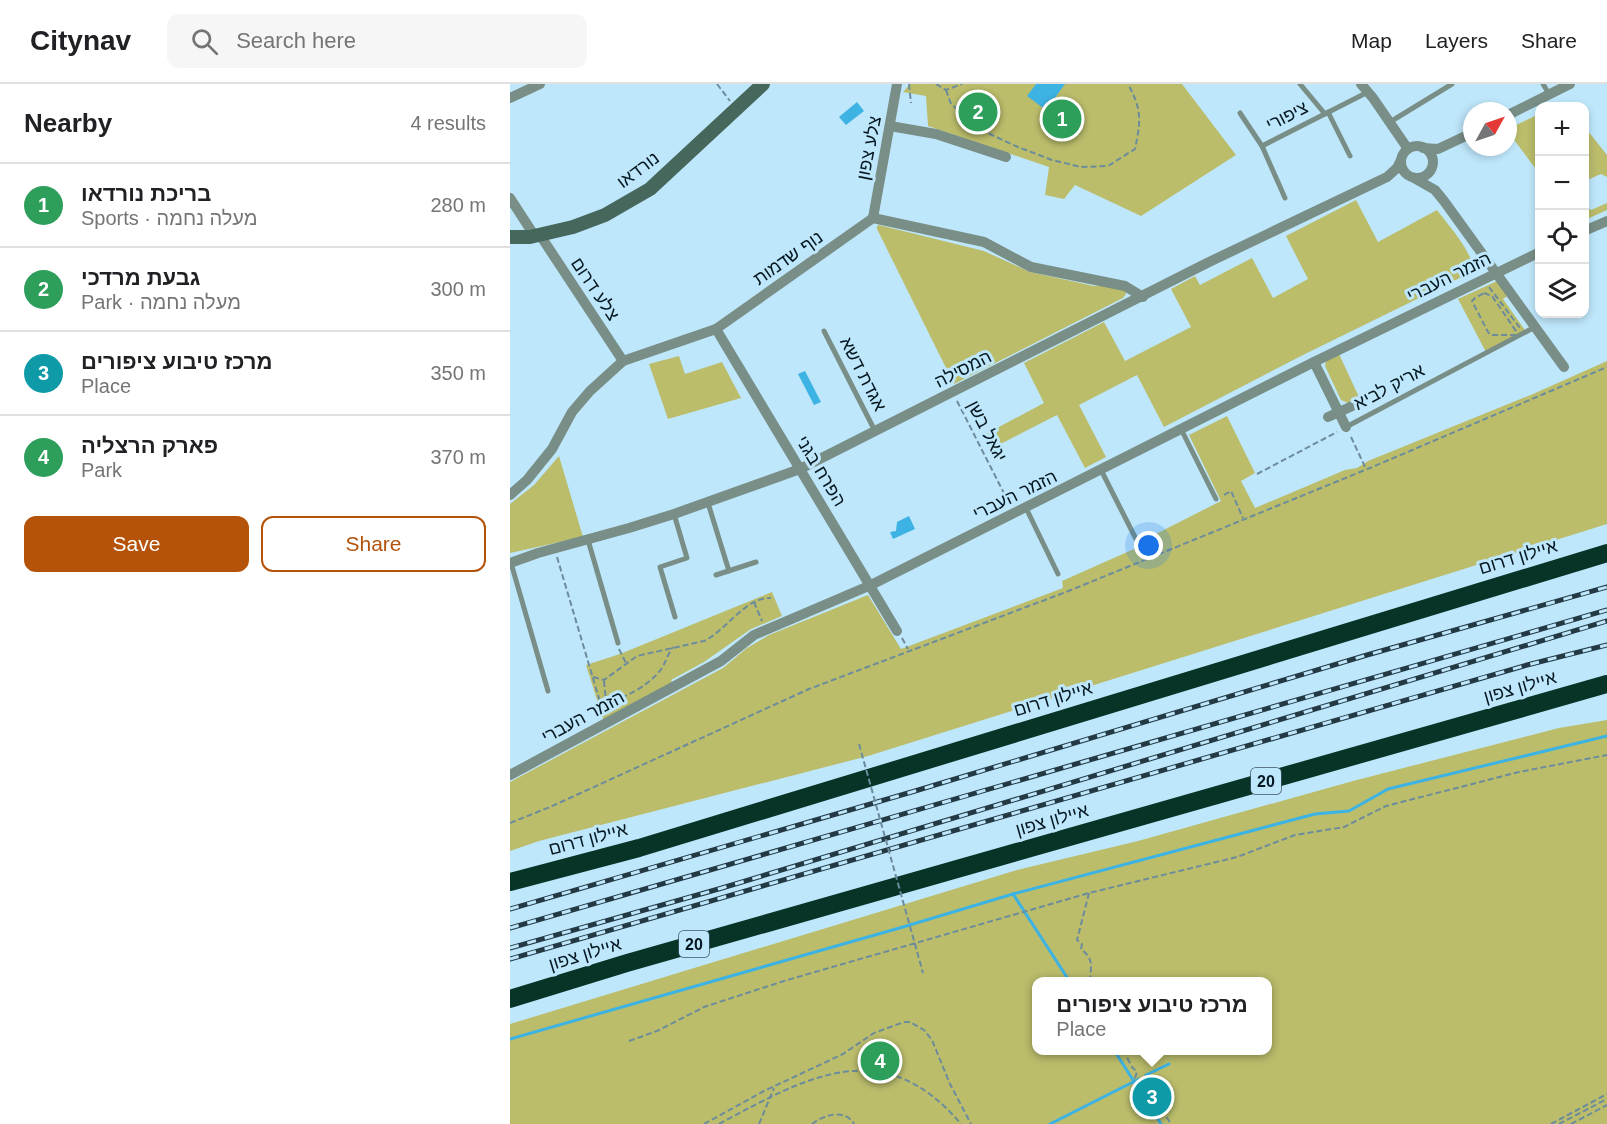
<!DOCTYPE html>
<meta charset="utf-8">
<style>
body{margin:0;font-family:Arial,Heebo,sans-serif;background:#f6f6f6;color:#202124}
.controls{position:absolute;right:18px;top:18px;display:grid;overflow:hidden;border-radius:12px;box-shadow:0 3px 9px #0003}
.controls button{width:54px;height:54px;display:grid;place-items:center;padding:0;border:0;border-bottom:2px solid #e0e0e0;background:#fff;color:#202124;font:30px sans-serif}
.compass{position:absolute;left:953px;top:18px;width:54px;height:54px;border-radius:50%;background:#fff;box-shadow:0 3px 9px #0003;rotate:50deg}
.you{position:absolute;left:639px;top:462px;width:21px;height:21px;margin:-15px;border:4px solid #fff;border-radius:50%;background:#1a73e8;box-shadow:0 0 0 9px #1a73e833}
.badge{display:grid;place-items:center;width:39px;height:39px;border-radius:50%;background:#b45309;color:#fff;font-size:20px;font-weight:700}
.pin{position:absolute;translate:-50% -50%;border:3px solid #fff;box-shadow:0 2px 6px #0006}
.popup{position:absolute;left:522px;top:893px;width:240px;height:78px;box-sizing:border-box;display:grid;place-content:center;border-radius:12px;background:#fff;filter:drop-shadow(0 2px 4px #0005);font-size:20px;white-space:nowrap;color:#757577}
.popup b{font-size:22px;color:#202124}
.popup::after{content:'';position:absolute;left:50%;top:100%;margin-left:-12px;border:12px solid transparent;border-top-color:#fff}
.list{margin:0;padding:0;list-style:none}
h2{display:flex;justify-content:space-between;align-items:center;height:78px;margin:0;padding:0 24px;font-size:26px}
h2 small{font-size:20px;font-weight:400;color:#757577}
.list li{display:grid;grid-template-columns:39px 1fr auto;gap:18px;align-items:center;box-sizing:border-box;height:84px;padding:0 24px;border-top:2px solid #e0e0e0}
.list b{display:block;font-size:22px;white-space:nowrap}
.list p{margin:0;font-size:20px;white-space:nowrap;color:#757577}
.list em{font-size:20px;font-style:normal;color:#757577}
.actions{display:flex;gap:12px;padding:18px 24px}
.actions a{flex:1;padding:14px 0;border:2px solid #b45309;border-radius:12px;text-align:center;font-size:21px;color:#b45309}
.actions .main{background:#b45309;color:#fff}
.icon{flex:none;width:33px;height:33px;fill:none;stroke:currentColor;stroke-width:2;stroke-linecap:round;stroke-linejoin:round}
.map{position:relative;flex:none;width:1097px;height:1040px;overflow:hidden}
header{display:flex;align-items:center;gap:36px;box-sizing:border-box;height:84px;padding:0 30px;background:#fff;border-bottom:2px solid #e0e0e0}
header strong{font-size:28px}
nav{display:flex;gap:33px;margin-inline-start:auto;font-size:21px}
.search{width:420px;height:54px;background:#f6f6f6;display:flex;align-items:center;gap:15px;box-sizing:border-box;padding:0 21px;border-radius:12px;color:#757577;font-size:22px}
main{display:flex}
aside{flex:1;background:#fff}
.map>svg:first-child{display:block}
</style>
<header>
<strong>Citynav</strong>
<div class="search"><svg class="icon" aria-label="search" viewBox="0 0 24 24"><circle cx="10" cy="10" r="6"/><path d="M15 15l6 6"/></svg>Search here</div>
<nav><a>Map</a><a>Layers</a><a>Share</a></nav>
</header>
<main>
<aside>
<h2>Nearby<small>4 results</small></h2>
<ul class="list">
<li><span class="badge" style="background:#2e9e5b">1</span><div><b>בריכת נורדאו</b><p>Sports · מעלה נחמה</p></div><em>280 m</em></li>
<li><span class="badge" style="background:#2e9e5b">2</span><div><b>גבעת מרדכי</b><p>Park · מעלה נחמה</p></div><em>300 m</em></li>
<li><span class="badge" style="background:#0f9aa8">3</span><div><b>מרכז טיבוע ציפורים</b><p>Place</p></div><em>350 m</em></li>
<li><span class="badge" style="background:#2e9e5b">4</span><div><b>פארק הרצליה</b><p>Park</p></div><em>370 m</em></li>
</ul>
<div class="actions"><a class="main">Save</a><a>Share</a></div>
</aside>
<div class="map">
<svg width="1097" height="1040" viewBox="0 0 1097 1040">
<rect width="100%" height="100%" fill="#bfe7fb"/>
<g fill="#bbbd6b" fill-rule="evenodd">
<polygon points="400,0 672,0 726,71 631,132 565,101 554,115 535,111 539,83 418,42 416,12 393,8"/>
<polygon points="1029,30 1029,89 998,48 998,45"/>
<polygon points="1074,42 1097,71 1097,93 1091,90 1075,97"/>
<path d="M846,116L868,158L927,126C936,138 962,168 962,181C962,186 961,186 958,190L793,271L654,343L627,291L569,321L596,373L575,384L547,331L479,366L472,352L534,319L514,279L594,238L615,277L681,243L661,205L685,192L690,201L742,174L763,214L798,195L776,152Z"/>
<polygon points="1097,119 1097,126 1075,136 1075,122 1081,126"/>
<polygon points="369,141 474,167 520,188 584,202 596,201 615,206 616,210 613,214 444,300 367,145 367,142"/>
<polygon points="987,197 999,211 993,215 1017,249 977,270 948,215"/>
<polygon points="829,270 849,313 838,319 831,316 815,282 816,276"/>
<polygon points="169,272 175,290 212,278 231,314 158,335 139,280"/>
<polygon points="1097,277 1097,440 358,672 29,757 0,767 0,698 213,584 237,564 259,551 358,511 391,565 553,504 552,497 633,461 632,457 711,417 679,351 717,332 745,389 731,397 745,424 835,386 847,384 858,377 1023,310"/>
<polygon points="49,372 73,453 0,469 0,420 24,401"/>
<polygon points="262,508 272,532 241,545 194,578 161,596 163,601 94,638 76,581 110,570"/>
<path d="M1097,636V1040H0V940L507,786L628,757L843,697L1049,644ZM526,898H758V966H526Z"/>
</g>
<g fill="#3db3e4">
<polygon points="526,0 555,0 536,26 517,12"/>
<polygon points="347,18 354,27 336,41 329,33"/>
<polygon points="295,287 311,318 304,321 288,290"/>
<polygon points="399,432 405,445 383,455 380,448 386,447 387,438"/>
</g>
<g fill="none" stroke-linecap="round" stroke-linejoin="round">
<g stroke="#3db3e4" stroke-width="3">
<polyline points="503,810 560,898"/>
<polyline points="0,955 393,843 503,810 805,730 839,727 878,705 1097,652"/>
<polyline points="604,966 651,1040"/>
<polyline points="636,991 659,980"/>
<polyline points="540,1040 629,995"/>
</g>
<g stroke="#6d8c9b" stroke-width="2" stroke-dasharray="6 3" stroke-linecap="butt">
<polyline points="207,0 220,17"/>
<polyline points="399,0 401,19"/>
<polyline points="426,0 436,6 452,0"/>
<path d="M436,6L441,20L471,46L508,63L542,76L571,83L598,82L625,65C631,36 632,26 618,0"/>
<polyline points="979,203 1010,244"/>
<polygon points="974,209 982,212 1006,247 1005,251 981,251 978,248 962,217 965,214"/>
<polyline points="447,317 500,421"/>
<polyline points="841,353 856,385"/>
<polyline points="747,390 827,348"/>
<polyline points="714,411 721,407 733,434"/>
<polyline points="47,473 93,628"/>
<polyline points="244,518 252,537"/>
<polyline points="392,554 398,565"/>
<polyline points="109,565 116,579"/>
<path d="M83,593L94,596L127,572L194,557C217,546 235,513 261,514"/>
<polyline points="94,597 96,618"/>
<path d="M95,629L96,618C115,615 141,600 152,584C156,577 158,570 163,563"/>
<polyline points="0,739 40,723 299,605 556,508 860,384 1097,283"/>
<path d="M579,809L567,856L572,860L571,865C584,876 581,880 580,898"/>
<polyline points="119,957 147,947 194,923 274,897 579,809 727,773 785,751 834,743 876,722 1009,688 1097,671"/>
<polyline points="613,966 622,983 627,988 625,994 627,998 637,996 646,1006 651,1018 648,1021"/>
<polyline points="647,1018 661,1040"/>
<polyline points="194,1040 254,1007 333,970 364,949 394,938 400,938 414,946 422,956 440,1000 461,1040"/>
<path d="M209,1040C297,993 373,948 451,1040"/>
<polyline points="249,1040 264,1004"/>
<path d="M302,1040C313,1031 335,1024 344,1040"/>
<polyline points="1041,1040 1097,1010"/>
<polyline points="1049,1040 1097,1015"/>
<polyline points="1061,1040 1097,1021"/>
</g>
<g stroke="#788e86" stroke-width="5">
<polyline points="790,0 815,30"/>
<polyline points="1033,0 1039,10"/>
<polyline points="818,28 840,72"/>
<polyline points="730,29 752,62 775,114"/>
<polyline points="880,38 942,0"/>
<polyline points="752,62 858,8"/>
<polyline points="314,247 365,347"/>
<polyline points="836,343 1025,243"/>
<polyline points="671,345 706,415"/>
<polyline points="591,386 626,455"/>
<polyline points="198,419 219,487"/>
<polyline points="516,424 548,490"/>
<polyline points="164,430 177,474 150,483 165,533"/>
<polyline points="78,456 108,559"/>
<polyline points="1,479 38,607"/>
<polyline points="206,491 246,478"/>
</g>
<g stroke="#788e86" stroke-width="10">
<polyline points="851,0 863,14 898,65"/>
<polyline points="0,14 30,0"/>
<polyline points="998,31 1060,0"/>
<polyline points="380,42 426,50 496,73"/>
<circle cx="907" cy="78" r="16"/>
<polyline points="913,64 928,65 962,49"/>
<polyline points="904,94 925,106 934,117 1054,283"/>
<polyline points="0,114 24,151"/>
<polyline points="363,134 387,0"/>
<polyline points="1074,147 1097,137"/>
<polyline points="30,151 113,277"/>
<polyline points="206,245 387,547"/>
<polyline points="804,278 836,343"/>
<polyline points="818,333 849,319"/>
<polyline points="0,411 17,396 42,365 62,328 80,307 113,277 206,245 363,134 474,158 521,183 615,202 633,213"/>
<polyline points="0,479 28,469 119,444 164,430 290,385 697,179 877,93 887,84 891,76"/>
<polyline points="0,691 211,577 244,551 361,501 804,278 1030,168"/>
</g>
<polyline stroke="#46675c" stroke-width="14" points="0,153 20,153 63,143 95,131 140,105 253,0"/>
<g stroke="#083327" stroke-width="18">
<polyline points="0,798 129,764 1097,469"/>
<polyline points="0,915 117,879 1097,600"/>
</g>
<g stroke="#233a45" stroke-width="5">
<g id="rail">
<polyline points="0,825 405,707 857,571 1097,503"/>
<polyline points="0,844 1097,526"/>
<polyline points="0,864 212,804 1097,537"/>
<polyline points="0,875 1017,581 1097,561"/>
</g>
</g>
<use href="#rail" stroke="#bfe7fb" stroke-width="3" stroke-dasharray="9" stroke-linecap="butt"/>
<polyline stroke="#6d8c9b" stroke-width="2" stroke-dasharray="6 3" stroke-linecap="butt" points="349,660 413,889"/>
</g>
<g text-anchor="middle" stroke-width="6" stroke-linejoin="round" paint-order="stroke">
<g fill="#bfe7fb" stroke="#3d5662" stroke-width="1.5">
<rect x="741" y="684" width="30" height="26" rx="4.5"/>
<rect x="169" y="847" width="30" height="26" rx="4.5"/>
</g>
<g font-size="16" font-weight="bold" fill="#051821">
<text x="756" y="703">20</text>
<text x="184" y="866">20</text>
</g>
<g font-size="18" fill="#051821" stroke="#bfe7fb">
<text transform="translate(777 32) rotate(-27)" y="6">ציפורי</text>
<text transform="translate(359 64) rotate(-79)" y="6">צלע צפון</text>
<text transform="translate(128 86) rotate(-37)" y="6">נורדאו</text>
<text transform="translate(278 174) rotate(-35)" y="6">נוף שדמות</text>
<text transform="translate(939 193) rotate(-26)" y="6">הזמר העברי</text>
<text transform="translate(85 205) rotate(56)" y="6">צלע דרום</text>
<text transform="translate(453 285) rotate(-27)" y="6">המסילה</text>
<text transform="translate(353 290) rotate(63)" y="6">אגדת דשא</text>
<text transform="translate(879 303) rotate(-28)" y="6">אריק לביא</text>
<text transform="translate(477 347) rotate(63)" y="6">יגאל בשן</text>
<text transform="translate(311 387) rotate(59)" y="6">הפרח בגני</text>
<text transform="translate(505 411) rotate(-26)" y="6">הזמר העברי</text>
<text transform="translate(1008 473) rotate(-17)" y="6">איילון דרום</text>
<text transform="translate(1010 603) rotate(-16)" y="6">איילון צפון</text>
<text transform="translate(543 615) rotate(-17)" y="6">איילון דרום</text>
<text transform="translate(73 633) rotate(-28)" y="6">הזמר העברי</text>
<text transform="translate(542 736) rotate(-16)" y="6">איילון צפון</text>
<text transform="translate(78 755) rotate(-15)" y="6">איילון דרום</text>
<text transform="translate(75 870) rotate(-17)" y="6">איילון צפון</text>
</g>
</g>
</svg>
<div class="controls">
<button>+</button>
<button>−</button>
<button><svg class="icon" aria-label="locate" viewBox="0 0 24 24"><circle cx="12" cy="12" r="6"/><path d="M12 2v4M12 18v4M2 12h4M18 12h4"/></svg></button>
<button><svg class="icon" aria-label="layers" viewBox="0 0 24 24"><path d="M12 4l9 5-9 5-9-5zM3 14l9 5 9-5"/></svg></button>
</div>
<svg class="compass" viewBox="-18 -18 36 36"><path d="M0-13l5 13h-10z" fill="#e53935"/><path d="M0 13l5-13h-10z" fill="#757577"/></svg>
<div class="you"></div>
<div class="pin badge" style="left:552px;top:35px;background:#2e9e5b">1</div>
<div class="pin badge" style="left:468px;top:28px;background:#2e9e5b">2</div>
<div class="pin badge" style="left:642px;top:1013px;background:#0f9aa8">3</div>
<div class="popup"><b>מרכז טיבוע ציפורים</b>Place</div>
<div class="pin badge" style="left:370px;top:977px;background:#2e9e5b">4</div>
</div>
</main>
